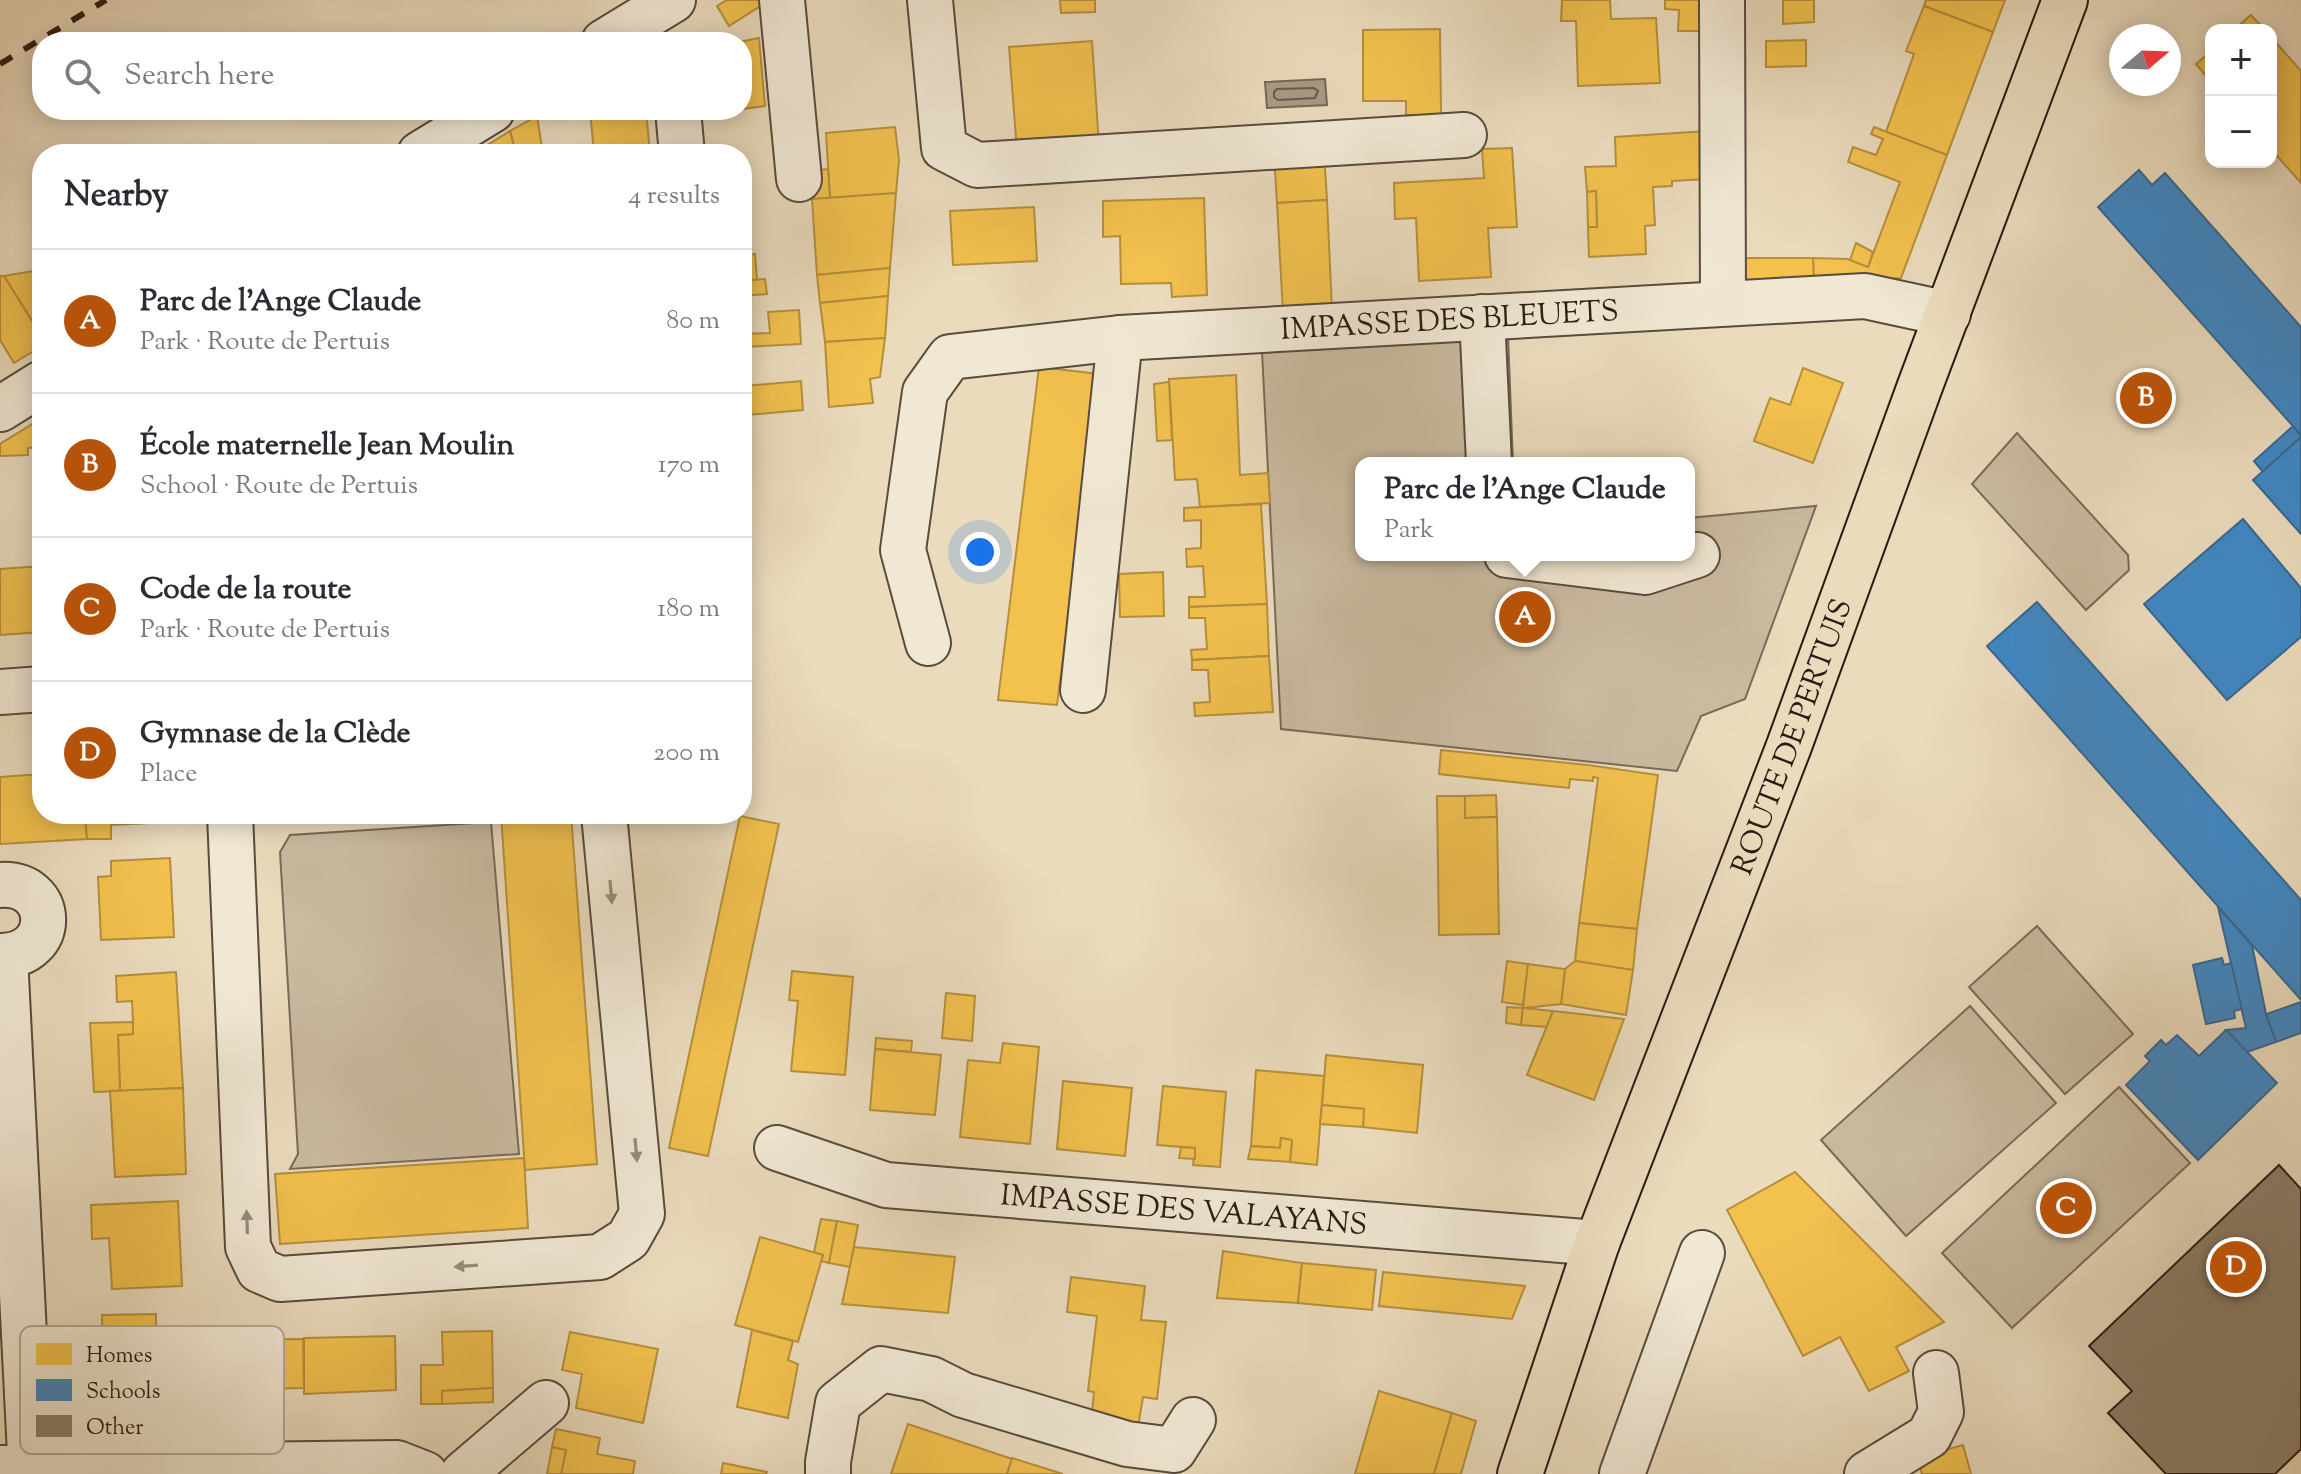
<!DOCTYPE html>
<meta charset="utf-8">
<style>
body{margin:0;font-family:"Sorts Mill Goudy",serif;background:#f2f2f3;color:#2b2b33}
.controls{position:absolute;right:24px;top:24px;display:grid;overflow:hidden;border-radius:16px;box-shadow:0 4px 20px #0003}
.controls button{width:72px;height:72px;display:grid;place-items:center;padding:0;border:0;border-bottom:2px solid #e1e1e2;background:#fff;color:#2b2b33;font:40px sans-serif}
.compass{position:absolute;left:2109px;top:24px;width:72px;height:72px;border-radius:50%;background:#fff;box-shadow:0 4px 20px #0003;rotate:71deg}
.you{position:absolute;left:980px;top:552px;width:28px;height:28px;margin:-20px;border:6px solid #fff;border-radius:50%;background:#1a73e8;box-shadow:0 0 0 12px #1a73e833}
.badge{display:grid;place-items:center;width:52px;height:52px;border-radius:50%;background:#b45309;color:#fff;font-size:26px;font-weight:700}
.pin{position:absolute;translate:-50% -50%;border:4px solid #fff;box-shadow:0 2px 8px #0006}
.popup{position:absolute;left:1355px;top:457px;width:340px;height:104px;box-sizing:border-box;display:grid;place-content:center;border-radius:16px;background:#fff;filter:drop-shadow(0 2px 6px #0005);font-size:26px;white-space:nowrap;color:#7c7c81}
.popup b{font-size:30px;color:#2b2b33}
.popup::after{content:'';position:absolute;left:50%;top:100%;margin-left:-16px;border:16px solid transparent;border-top-color:#fff}
.list{margin:0;padding:0;list-style:none}
h2{display:flex;justify-content:space-between;align-items:center;height:104px;margin:0;padding:0 32px;font-size:34px}
h2 small{font-size:26px;font-weight:400;color:#7c7c81}
.list li{display:grid;grid-template-columns:52px 1fr auto;gap:24px;align-items:center;box-sizing:border-box;height:144px;padding:0 32px;border-top:2px solid #e1e1e2}
.list b{display:block;font-size:30px;white-space:nowrap}
.list p{margin:0;font-size:26px;white-space:nowrap;color:#7c7c81}
.list em{font-size:26px;font-style:normal;color:#7c7c81}
.icon{flex:none;width:44px;height:44px;fill:none;stroke:currentColor;stroke-width:2;stroke-linecap:round;stroke-linejoin:round}
.map{position:relative;flex:none;width:2301px;height:1474px;overflow:hidden}
.search{position:absolute;background:#fff;box-shadow:0 4px 20px #0003;left:32px;top:32px;width:720px;height:88px;display:flex;align-items:center;gap:20px;box-sizing:border-box;padding:0 28px;border-radius:32px;color:#7c7c81;font-size:30px}
.panel{position:absolute;background:#fff;box-shadow:0 4px 20px #0003;left:32px;top:144px;width:720px;height:680px;border-radius:32px}
.map>svg:first-child{display:block}
</style>
<div class="map">
<svg width="2301" height="1474" viewBox="0 0 2301 1474">
<rect width="100%" height="100%" fill="#eadbbd"/>
<filter id="stains"><feTurbulence type="fractalNoise" baseFrequency=".0025" numOctaves="4"/><feColorMatrix values="0 0 0 0 .2 0 0 0 0 .09 0 0 0 0 .02 0 0 0 .5 -.17"/></filter>
<radialGradient id="worn" r=".72"><stop offset=".6" stop-color="#630" stop-opacity="0"/><stop offset="1" stop-color="#630" stop-opacity=".3"/></radialGradient>
<g fill="#c9baa0" stroke="#796a5a" stroke-width="2">
<polygon points="1508,336 1513,463 1361,463 1361,555 1689,555 1689,518 1816,506 1745,699 1701,716 1677,771 1281,729 1262,351"/>
<polygon points="2017,433 2128,555 2129,570 2086,610 1972,484"/>
<polygon points="491,822 519,1154 290,1169 298,1154 280,852 290,835"/>
<polygon points="2037,926 2133,1034 2065,1094 1969,987"/>
<polygon points="1970,1006 2056,1103 1906,1236 1821,1140"/>
<polygon points="2119,1087 2190,1163 2012,1328 1942,1253"/>
</g>
<polygon fill="#a89a84" stroke="#756757" stroke-width="2" points="1325,79 1327,105 1267,108 1265,82"/>
<g fill="#f2c14e" stroke="#b68f3d" stroke-width="2">
<polygon points="727,0 770,0 729,26 717,6"/>
<polygon points="1060,0 1095,0 1095,12 1061,13"/>
<polygon points="1562,0 1610,0 1611,19 1656,18 1660,83 1578,86 1576,21 1561,21"/>
<polygon points="1665,0 1707,0 1707,31 1678,31 1679,10 1665,9"/>
<polygon points="1783,0 1814,0 1814,22 1783,24"/>
<polygon points="1926,0 2005,0 1993,32 1924,6"/>
<polygon points="1924,6 1993,32 1947,155 1886,132 1914,54 1906,51"/>
<polygon points="2251,15 2265,30 2234,30"/>
<polygon points="1440,29 1441,115 1406,115 1406,101 1363,101 1363,30"/>
<polygon points="2271,37 2301,71 2301,183 2271,149"/>
<polygon points="759,38 765,106 742,109 742,42 739,42"/>
<polygon points="1806,40 1806,66 1766,67 1766,41"/>
<polygon points="1092,41 1099,145 1017,151 1009,47"/>
<polygon points="2211,51 2211,82 2196,64"/>
<polygon points="590,110 646,110 650,154 594,154"/>
<polygon points="537,116 543,154 516,154 510,131"/>
<polygon points="895,127 899,160 896,193 830,198 826,133"/>
<polygon points="1874,127 1947,155 1901,278 1814,285 1813,258 1848,259 1868,267 1900,182 1848,162 1853,147 1876,155 1883,139 1871,134"/>
<polygon points="510,131 516,154 473,154"/>
<polygon points="1707,131 1707,179 1672,181 1672,186 1653,187 1655,225 1645,226 1646,254 1589,257 1588,227 1597,227 1596,191 1587,192 1585,167 1616,166 1615,137"/>
<polygon points="1512,148 1517,227 1488,228 1491,277 1419,281 1416,218 1395,219 1394,183 1484,178 1482,149"/>
<polygon points="1324,152 1327,200 1277,203 1274,155"/>
<polygon points="828,169 830,198 812,200 809,171"/>
<polygon points="1596,191 1597,227 1588,227 1587,192"/>
<polygon points="896,193 890,268 817,275 812,199"/>
<polygon points="1204,198 1207,295 1172,297 1171,283 1121,284 1120,236 1103,237 1103,201"/>
<polygon points="1327,200 1332,310 1283,313 1277,203"/>
<polygon points="1034,207 1037,261 953,265 950,211"/>
<polygon points="1856,243 1873,252 1868,267 1850,260"/>
<polygon points="755,254 757,280 742,281 742,256"/>
<polygon points="1738,258 1813,258 1814,285 1739,290"/>
<polygon points="890,268 888,296 820,303 817,275"/>
<polygon points="33,271 42,283 42,337 4,276"/>
<polygon points="0,276 4,276 42,337 42,346 14,363 0,340"/>
<polygon points="765,279 767,294 742,296 742,281"/>
<polygon points="888,296 885,338 825,342 820,303"/>
<polygon points="799,310 801,344 742,347 742,334 770,333 768,312"/>
<polygon points="885,338 880,377 870,379 873,403 829,407 825,342"/>
<polygon points="1039,367 1099,374 1057,705 998,700"/>
<polygon points="1803,368 1843,383 1813,463 1754,441 1770,398 1790,405"/>
<polygon points="1236,375 1240,475 1268,473 1270,503 1200,507 1197,479 1175,480 1169,379"/>
<polygon points="801,381 803,410 747,415 745,386"/>
<polygon points="1169,382 1172,440 1157,441 1154,384"/>
<polygon points="42,418 42,447 28,448 28,455 0,456 0,444"/>
<polygon points="1261,504 1267,604 1189,607 1189,597 1205,597 1203,566 1187,567 1186,549 1201,548 1201,520 1184,521 1184,508"/>
<polygon points="42,566 42,632 0,635 0,569"/>
<polygon points="1163,572 1164,616 1120,617 1119,574"/>
<polygon points="1267,604 1269,656 1192,660 1191,650 1207,649 1205,618 1189,618 1189,607"/>
<polygon points="1269,656 1273,712 1195,716 1194,703 1210,702 1208,670 1192,670 1192,660"/>
<polygon points="1441,750 1588,765 1658,775 1637,929 1579,923 1598,778 1593,777 1593,781 1570,779 1569,788 1439,774"/>
<polygon points="42,774 42,814 85,814 87,839 0,844 0,777"/>
<polygon points="1496,795 1497,817 1465,818 1465,796"/>
<polygon points="1437,796 1465,796 1465,818 1497,817 1499,934 1439,935"/>
<polygon points="85,814 187,814 187,821 111,825 111,839 87,839"/>
<polygon points="501,814 571,814 597,1164 525,1170"/>
<polygon points="740,816 779,824 708,1156 669,1148"/>
<polygon points="170,858 174,937 101,940 98,877 111,876 111,861"/>
<polygon points="1579,923 1637,929 1633,970 1575,961"/>
<polygon points="1507,961 1528,964 1523,1005 1502,1002"/>
<polygon points="1575,961 1633,970 1626,1015 1561,1004 1565,969"/>
<polygon points="1528,964 1565,969 1561,1004 1523,1008"/>
<polygon points="792,971 853,977 845,1075 791,1071 798,1001 789,1000"/>
<polygon points="176,972 183,1088 120,1091 118,1035 133,1034 133,1022 132,1001 117,1002 116,976"/>
<polygon points="946,993 975,996 972,1041 942,1038"/>
<polygon points="1507,1007 1523,1008 1521,1025 1506,1023"/>
<polygon points="1523,1008 1553,1011 1547,1027 1521,1025"/>
<polygon points="1553,1011 1624,1019 1594,1100 1527,1075"/>
<polygon points="133,1022 133,1034 118,1035 120,1091 94,1092 90,1023"/>
<polygon points="876,1038 912,1041 911,1052 875,1049"/>
<polygon points="1003,1043 1039,1047 1030,1144 960,1137 968,1060 1000,1063"/>
<polygon points="875,1049 941,1055 935,1115 870,1110"/>
<polygon points="1326,1055 1423,1065 1417,1133 1363,1127 1364,1109 1322,1105"/>
<polygon points="1256,1070 1324,1076 1317,1165 1290,1162 1292,1140 1281,1138 1280,1148 1251,1146"/>
<polygon points="1063,1081 1132,1088 1125,1156 1057,1149"/>
<polygon points="1163,1086 1226,1092 1220,1167 1193,1165 1195,1148 1157,1145"/>
<polygon points="183,1088 186,1174 115,1177 110,1091"/>
<polygon points="1322,1105 1364,1109 1363,1127 1320,1124"/>
<polygon points="1281,1138 1292,1140 1290,1162 1248,1159 1251,1146 1280,1148"/>
<polygon points="1181,1147 1195,1148 1195,1159 1179,1158"/>
<polygon points="524,1158 528,1228 280,1244 275,1174"/>
<polygon points="1795,1172 1944,1322 1896,1347 1909,1371 1869,1391 1840,1337 1803,1356 1727,1210"/>
<polygon points="178,1201 182,1286 112,1289 109,1238 92,1239 91,1205"/>
<polygon points="821,1219 837,1221 829,1263 821,1261 823,1255 814,1252"/>
<polygon points="837,1221 858,1225 850,1267 829,1263"/>
<polygon points="760,1237 823,1255 798,1342 735,1325"/>
<polygon points="854,1247 955,1257 948,1313 842,1304"/>
<polygon points="1223,1251 1302,1263 1298,1303 1217,1298"/>
<polygon points="1302,1263 1376,1270 1372,1310 1298,1303"/>
<polygon points="1383,1272 1525,1286 1512,1319 1379,1306"/>
<polygon points="1071,1277 1145,1286 1141,1320 1166,1322 1157,1399 1143,1397 1138,1427 1091,1422 1094,1392 1088,1391 1097,1316 1067,1312"/>
<polygon points="156,1314 156,1371 186,1370 187,1420 104,1422 103,1381 123,1380 122,1357 103,1357 102,1315"/>
<polygon points="752,1330 793,1341 788,1360 798,1364 788,1418 737,1407"/>
<polygon points="492,1331 493,1388 442,1391 442,1404 421,1404 421,1365 443,1365 442,1332"/>
<polygon points="570,1332 658,1349 643,1423 576,1408 582,1374 562,1370"/>
<polygon points="395,1336 396,1390 304,1394 304,1338"/>
<polygon points="303,1339 304,1388 256,1389 257,1407 213,1408 213,1340"/>
<polygon points="493,1388 493,1402 442,1404 442,1391"/>
<polygon points="1379,1391 1452,1413 1434,1474 1355,1474"/>
<polygon points="257,1407 256,1418 215,1419 213,1408"/>
<polygon points="1452,1413 1476,1421 1461,1474 1434,1474"/>
<polygon points="908,1424 1012,1459 1007,1474 891,1474"/>
<polygon points="556,1429 600,1438 597,1454 635,1461 633,1474 561,1474 566,1450 552,1447"/>
<polygon points="1963,1445 1971,1474 1922,1474 1917,1458"/>
<polygon points="552,1447 566,1450 561,1474 547,1474"/>
<polygon points="1012,1458 1063,1474 1007,1474"/>
<polygon points="723,1463 767,1472 766,1474 721,1474"/>
</g>
<g fill="#3f88c5" stroke="#386790" stroke-width="2">
<polygon points="2139,170 2152,185 2165,173 2301,327 2301,435 2098,207"/>
<polygon points="2293,426 2301,437 2263,472 2254,461"/>
<polygon points="2301,437 2301,534 2253,480"/>
<polygon points="2243,519 2301,588 2301,637 2227,700 2144,604"/>
<polygon points="2037,602 2301,900 2301,1000 1987,646"/>
<polygon points="2218,907 2252,945 2266,1014 2276,1042 2247,1052 2226,1030 2246,1028"/>
<polygon points="2222,958 2224,965 2231,963 2242,1009 2234,1011 2235,1018 2206,1024 2193,965"/>
<polygon points="2301,1002 2301,1033 2276,1042 2266,1014"/>
<polygon points="2226,1030 2277,1083 2198,1160 2126,1085 2150,1061 2145,1056 2161,1040 2166,1045 2177,1035 2199,1056"/>
</g>
<g fill="none" stroke-linecap="round" stroke-linejoin="round">
<polygon stroke="#685a4c" stroke-width="2" points="1314,88 1318,91 1315,98 1278,100 1274,97 1274,92 1277,89"/>
</g>
<polygon fill="#8d7f6c" stroke="#291b14" stroke-width="2" points="2279,1165 2301,1189 2301,1449 2275,1474 2166,1474 2108,1413 2132,1391 2089,1346"/>
<g fill="none" stroke-linecap="round" stroke-linejoin="round">
<g stroke="#594b3e" stroke-width="48">
<g id="minor">
<polyline points="782,0 799,179"/>
<polyline points="930,0 944,148 977,165 1464,135"/>
<polyline points="1722,0 1723,303"/>
<polyline points="604,42 673,0"/>
<polyline points="678,110 682,154"/>
<polyline points="420,154 492,110"/>
<polyline points="1482,317 1489,463"/>
<polyline points="0,409 42,383"/>
<polyline points="1507,555 1645,572 1697,555"/>
<path id="s1" d="M928,643L903,550L925,392L950,357L1120,338L1865,296L1948,314"/>
<polyline points="1083,690 1120,338"/>
<polyline points="0,692 42,689"/>
<polyline points="230,814 248,1247 259,1270 280,1279 600,1257 628,1239 642,1214 604,814"/>
<path d="M0,885C56,881 59,956 0,956"/>
<polyline points="5,956 31,1474"/>
<path id="s2" d="M777,1148L886,1185L1597,1243"/>
<polyline points="1,1468 397,1463 425,1474"/>
<polyline points="463,1474 546,1403"/>
<polyline points="828,1474 828,1462 838,1403 881,1369 931,1379 963,1395 1127,1444 1174,1450 1193,1420"/>
<polyline points="1622,1474 1702,1253"/>
<polyline points="1867,1474 1929,1436 1941,1412 1936,1373"/>
</g>
</g>
<g stroke="#291b14" stroke-width="48">
<g id="major">
<path id="s3" d="M1520,1474L1597,1243L1789,746L1920,386L2065,0"/>
</g>
</g>
<use href="#minor" stroke="#f1e8d4" stroke-width="44"/>
<use href="#major" stroke="#eadbbd" stroke-width="44"/>
<polyline stroke="#291b14" stroke-width="6" stroke-dasharray="14 14" stroke-linecap="butt" points="0,64 106,0"/>
</g>
<defs><path id="oneway-solid" d="M-6-.8H1V-3.2L6.5 0L1 3.2V.8H-6Z" transform="scale(2)"/></defs>
<g fill="#978c7e">
<use href="#oneway-solid" transform="translate(611 892) rotate(85)"/>
<use href="#oneway-solid" transform="translate(636 1150) rotate(85)"/>
<use href="#oneway-solid" transform="translate(247 1222) rotate(-92)"/>
<use href="#oneway-solid" transform="translate(466 1266) rotate(176)"/>
</g>
<g text-anchor="middle" stroke-width="8" stroke-linejoin="round" paint-order="stroke">
<g font-size="30" fill="#291b14" stroke="#f1e8d4">
<text dy="10" stroke="none"><textPath href="#s1" startOffset="800">IMPASSE DES BLEUETS</textPath></text>
<text dy="10" stroke="none"><textPath href="#s3" startOffset="786">ROUTE DE PERTUIS</textPath></text>
<text dy="10" stroke="none"><textPath href="#s2" startOffset="414">IMPASSE DES VALAYANS</textPath></text>
</g>
</g>
<rect x="20" y="1326" width="264" height="128" rx="12" fill="#f1e8d4" stroke="#b5aa9a" stroke-width="2"/>
<rect x="36" y="1343" width="36" height="22" fill="#f2c14e"/>
<rect x="36" y="1379" width="36" height="22" fill="#3f88c5"/>
<rect x="36" y="1415" width="36" height="22" fill="#8d7f6c"/>
<g font-size="22" fill="#291b14">
<text x="86" y="1362">Homes</text>
<text x="86" y="1398">Schools</text>
<text x="86" y="1434">Other</text>
</g>
<rect width="100%" height="100%" filter="url(#stains)"/>
<rect width="100%" height="100%" fill="url(#worn)"/>
</svg>
<div class="controls">
<button>+</button>
<button>−</button>
</div>
<svg class="compass" viewBox="-18 -18 36 36"><path d="M0-13l5 13h-10z" fill="#e53935"/><path d="M0 13l5-13h-10z" fill="#7c7c81"/></svg>
<div class="you"></div>
<div class="pin badge" style="left:1525px;top:617px">A</div>
<div class="popup"><b>Parc de l'Ange Claude</b>Park</div>
<div class="pin badge" style="left:2146px;top:398px">B</div>
<div class="pin badge" style="left:2066px;top:1208px">C</div>
<div class="pin badge" style="left:2236px;top:1267px">D</div>
<div class="search"><svg class="icon" aria-label="search" viewBox="0 0 24 24"><circle cx="10" cy="10" r="6"/><path d="M15 15l6 6"/></svg>Search here</div>
<section class="panel">
<h2>Nearby<small>4 results</small></h2>
<ul class="list">
<li><span class="badge">A</span><div><b>Parc de l'Ange Claude</b><p>Park · Route de Pertuis</p></div><em>80 m</em></li>
<li><span class="badge">B</span><div><b>École maternelle Jean Moulin</b><p>School · Route de Pertuis</p></div><em>170 m</em></li>
<li><span class="badge">C</span><div><b>Code de la route</b><p>Park · Route de Pertuis</p></div><em>180 m</em></li>
<li><span class="badge">D</span><div><b>Gymnase de la Clède</b><p>Place</p></div><em>200 m</em></li>
</ul>
</section>
</div>
